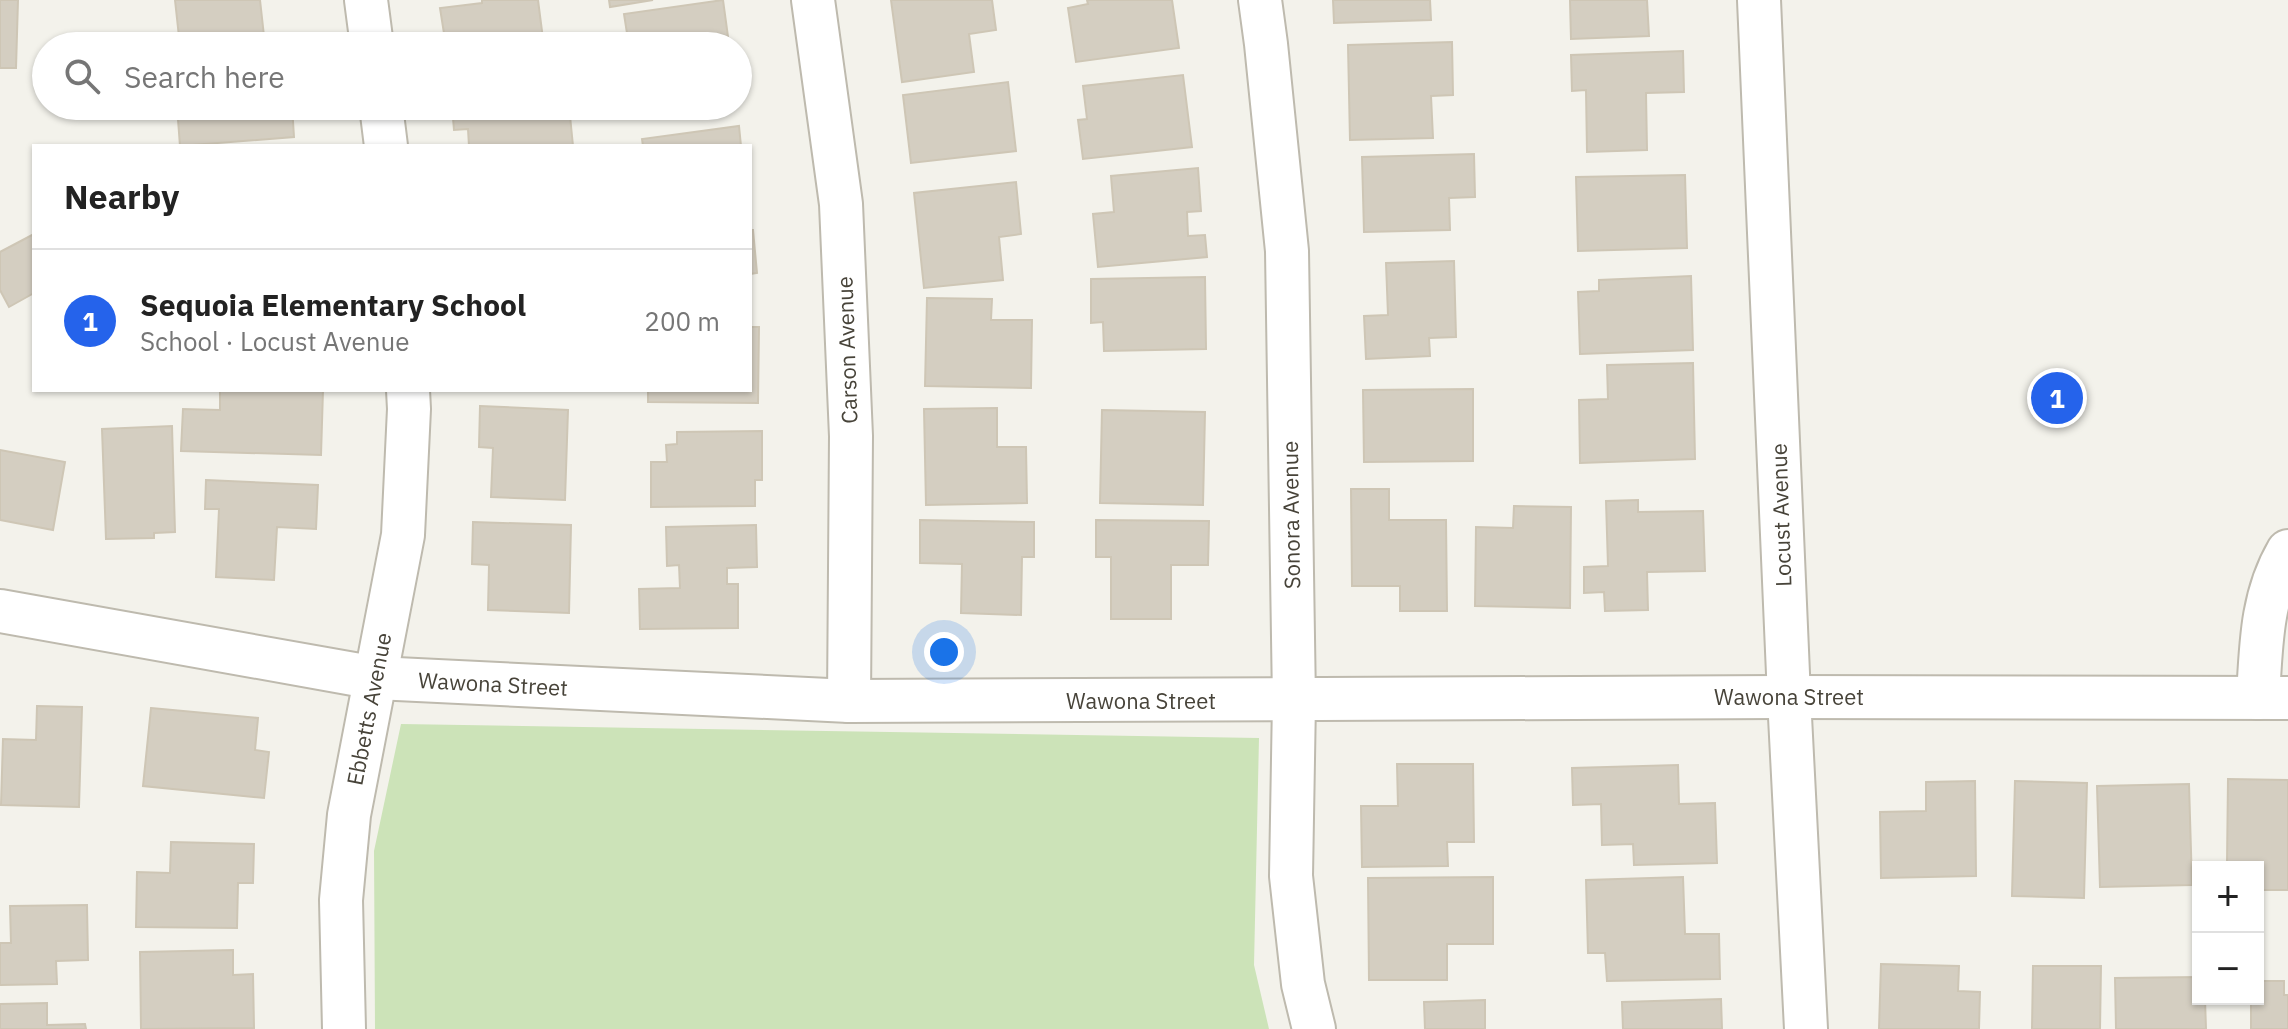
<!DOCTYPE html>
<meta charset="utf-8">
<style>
body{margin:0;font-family:"IBM Plex Sans",sans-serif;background:#f6f6f6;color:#222}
.controls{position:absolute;right:24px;bottom:24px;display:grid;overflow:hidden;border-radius:0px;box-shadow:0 2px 6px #0004}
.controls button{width:72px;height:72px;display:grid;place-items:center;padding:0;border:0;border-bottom:2px solid #e0e0e0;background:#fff;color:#222;font:40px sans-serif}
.you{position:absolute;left:944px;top:652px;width:28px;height:28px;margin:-20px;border:6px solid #fff;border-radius:50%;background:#1a73e8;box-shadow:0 0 0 12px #1a73e833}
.badge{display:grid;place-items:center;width:52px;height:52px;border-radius:50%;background:#2563eb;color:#fff;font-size:26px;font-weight:700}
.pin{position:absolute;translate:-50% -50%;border:4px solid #fff;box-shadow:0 2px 8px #0006}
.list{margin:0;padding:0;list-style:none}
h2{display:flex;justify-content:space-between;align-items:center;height:104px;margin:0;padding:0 32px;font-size:34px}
h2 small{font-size:26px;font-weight:400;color:#767676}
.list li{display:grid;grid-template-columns:52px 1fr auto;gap:24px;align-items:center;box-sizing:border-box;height:144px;padding:0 32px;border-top:2px solid #e0e0e0}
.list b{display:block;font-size:30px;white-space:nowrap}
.list p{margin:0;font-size:26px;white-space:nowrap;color:#767676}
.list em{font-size:26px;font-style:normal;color:#767676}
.icon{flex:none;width:44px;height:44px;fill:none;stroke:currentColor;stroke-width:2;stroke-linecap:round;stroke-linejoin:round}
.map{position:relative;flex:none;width:2288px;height:1029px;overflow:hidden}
.search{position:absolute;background:#fff;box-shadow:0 2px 6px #0004;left:32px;top:32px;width:720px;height:88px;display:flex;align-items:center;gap:20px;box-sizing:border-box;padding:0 28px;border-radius:44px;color:#767676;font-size:30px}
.panel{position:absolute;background:#fff;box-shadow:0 2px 6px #0004;left:32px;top:144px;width:720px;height:248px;border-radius:0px}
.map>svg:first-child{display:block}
</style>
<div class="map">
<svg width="2288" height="1029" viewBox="0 0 2288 1029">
<rect width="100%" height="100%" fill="#f3f2eb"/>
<polygon fill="#cce3b8" points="401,724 1259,738 1254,965 1269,1029 375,1029 374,851"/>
<g fill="#d4cec1" stroke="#cec6b5" stroke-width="2">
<polygon points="0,0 18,0 16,68 0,68"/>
<polygon points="175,0 260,0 264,36 180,46"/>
<polygon points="482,0 538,0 543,39 490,46 446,46 440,8 482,3"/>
<polygon points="609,0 653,0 610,7"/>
<polygon points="723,0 729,44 629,46 624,14"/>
<polygon points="891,0 992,0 996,30 969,34 974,72 902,82"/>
<polygon points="1087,0 1172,0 1179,48 1076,62 1068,8 1088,4"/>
<polygon points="1333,0 1430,0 1431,20 1334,23"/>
<polygon points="1570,0 1647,0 1649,36 1571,39"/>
<polygon points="1452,42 1453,95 1431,96 1433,138 1350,140 1348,45"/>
<polygon points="1683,51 1684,92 1646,93 1647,150 1587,152 1586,90 1572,91 1571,55"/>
<polygon points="1183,75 1192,147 1083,159 1078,120 1087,119 1083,86"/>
<polygon points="1008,82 1016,151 911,163 903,95"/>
<polygon points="177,106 292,106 294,137 180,146"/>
<polygon points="452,106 569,106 573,146 469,146 468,129 454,130"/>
<polygon points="739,126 741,146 643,146 642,139"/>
<polygon points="1474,154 1475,197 1449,198 1450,230 1364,232 1362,157"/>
<polygon points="1198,168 1201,211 1187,212 1188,236 1205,235 1207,257 1098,267 1093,214 1114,212 1111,176"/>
<polygon points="1685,175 1687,248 1578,251 1576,177"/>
<polygon points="1016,182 1021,234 999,237 1003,280 924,288 914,193"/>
<polygon points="750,230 753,230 757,273 750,274"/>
<polygon points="34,234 34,293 9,307 0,290 0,252"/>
<polygon points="1454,261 1456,337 1429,338 1430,356 1366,359 1364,316 1388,315 1386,263"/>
<polygon points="1691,276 1693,350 1580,354 1578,292 1599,291 1599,280"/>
<polygon points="1205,277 1206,349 1104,351 1103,322 1091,323 1091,279"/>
<polygon points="927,298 992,299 991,320 1032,320 1031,388 925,386"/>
<polygon points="750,327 759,327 758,403 648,402 648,390 750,390"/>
<polygon points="1693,363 1695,459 1580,463 1579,400 1608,399 1607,365"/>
<polygon points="1473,389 1473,461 1364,462 1363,390"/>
<polygon points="220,390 323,390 321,455 181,451 183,409 220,410"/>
<polygon points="480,406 568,410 565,500 491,497 493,448 479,447"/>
<polygon points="997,408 997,447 1026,447 1027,503 926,505 924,409"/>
<polygon points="1102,410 1205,412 1203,505 1100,503"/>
<polygon points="172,426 175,532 154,533 154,538 106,539 102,429"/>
<polygon points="762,431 762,480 755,480 755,506 651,507 651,462 667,462 666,445 677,444 677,432"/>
<polygon points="0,450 65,462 53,530 0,520"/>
<polygon points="206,480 318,485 316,529 277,527 274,580 216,577 219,509 205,509"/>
<polygon points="1351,489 1389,489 1389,520 1446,520 1447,611 1400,611 1400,586 1352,586"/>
<polygon points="1638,500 1638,512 1703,511 1705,571 1647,572 1648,610 1605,611 1604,592 1584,593 1584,567 1608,566 1606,501"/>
<polygon points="1514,506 1571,507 1570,608 1475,606 1476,527 1513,528"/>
<polygon points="920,520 1034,522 1034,557 1022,557 1021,615 961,613 962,564 920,563"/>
<polygon points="1096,520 1209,521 1208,565 1171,565 1171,619 1111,619 1111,557 1096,557"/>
<polygon points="473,522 571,525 569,613 488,610 489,565 472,564"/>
<polygon points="756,525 757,567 727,568 727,584 738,584 738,628 640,629 639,589 680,588 679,565 667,566 666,527"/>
<polygon points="37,706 82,707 79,807 1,805 3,739 36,740"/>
<polygon points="151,708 258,718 255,750 269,752 264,798 143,786"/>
<polygon points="1397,764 1473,764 1474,842 1447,842 1448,866 1362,867 1361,806 1398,806"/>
<polygon points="1678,765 1679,804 1715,803 1717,863 1634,865 1633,844 1602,845 1601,804 1573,805 1572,768"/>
<polygon points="2228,779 2288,780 2288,890 2258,890 2258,867 2255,867 2255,864 2227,864"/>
<polygon points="1975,781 1976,876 1881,878 1880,812 1926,811 1926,782"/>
<polygon points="2015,781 2087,783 2084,898 2012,896"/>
<polygon points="2189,784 2192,885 2100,887 2097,786"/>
<polygon points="171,842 254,844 253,883 238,883 237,928 136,927 137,872 170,873"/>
<polygon points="1493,877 1493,944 1447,944 1447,980 1369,980 1368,878"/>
<polygon points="1683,877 1685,934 1719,934 1720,979 1607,981 1605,953 1588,953 1586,880"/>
<polygon points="87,905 88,960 56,961 57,984 0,985 0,943 11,943 10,906"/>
<polygon points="233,950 233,975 253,974 254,1028 141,1029 140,952"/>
<polygon points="1881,964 1959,966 1958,991 1980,992 1979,1029 1879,1029"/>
<polygon points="2033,966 2101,966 2100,1029 2032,1029"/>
<polygon points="2198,977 2198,999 2205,999 2206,1029 2116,1029 2115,978"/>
<polygon points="2258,981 2284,981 2284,995 2288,995 2288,1029 2251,1029 2251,999 2258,999"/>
<polygon points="1721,999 1722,1029 1623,1029 1622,1002"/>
<polygon points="1485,1000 1485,1029 1425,1029 1424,1002"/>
<polygon points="47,1003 47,1025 85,1024 86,1029 0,1029 0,1004"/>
</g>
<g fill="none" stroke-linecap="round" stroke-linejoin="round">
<g stroke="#bebaae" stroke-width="46">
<g id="minor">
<polyline points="366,0 372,46"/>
<polyline points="813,0 841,204 851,436 849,701"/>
<polyline points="1260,0 1266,44 1287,251 1294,701 1291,876 1303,984 1314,1029"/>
<polyline points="1759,0 1789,697 1806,1029"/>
<polyline points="381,106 386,146"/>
<polyline points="0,611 376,678 849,701 1789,697 2288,698"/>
<path d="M2258,698C2261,646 2261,597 2288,551"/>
<polyline points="344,1029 341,900 349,815 403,535 409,409 408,390"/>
</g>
</g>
<use href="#minor" stroke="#fff" stroke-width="42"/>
</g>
<g text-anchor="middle" stroke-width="6" stroke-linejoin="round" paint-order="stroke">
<g font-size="22" fill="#474339" stroke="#fff">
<text transform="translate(847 350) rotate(-92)" y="8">Carson Avenue</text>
<text transform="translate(1291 515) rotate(-91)" y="8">Sonora Avenue</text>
<text transform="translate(1781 515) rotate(-92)" y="8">Locust Avenue</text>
<text transform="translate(493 684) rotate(3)" y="8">Wawona Street</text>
<text x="1789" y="705">Wawona Street</text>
<text x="1141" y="709">Wawona Street</text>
<text transform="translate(369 709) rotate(-79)" y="8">Ebbetts Avenue</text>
</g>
</g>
</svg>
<div class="controls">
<button>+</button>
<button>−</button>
</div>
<div class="you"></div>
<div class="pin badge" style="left:2057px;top:398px">1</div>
<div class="search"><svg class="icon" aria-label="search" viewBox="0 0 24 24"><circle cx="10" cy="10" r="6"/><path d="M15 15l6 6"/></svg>Search here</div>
<section class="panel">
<h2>Nearby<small></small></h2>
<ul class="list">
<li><span class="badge">1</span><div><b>Sequoia Elementary School</b><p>School · Locust Avenue</p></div><em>200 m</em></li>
</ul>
</section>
</div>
